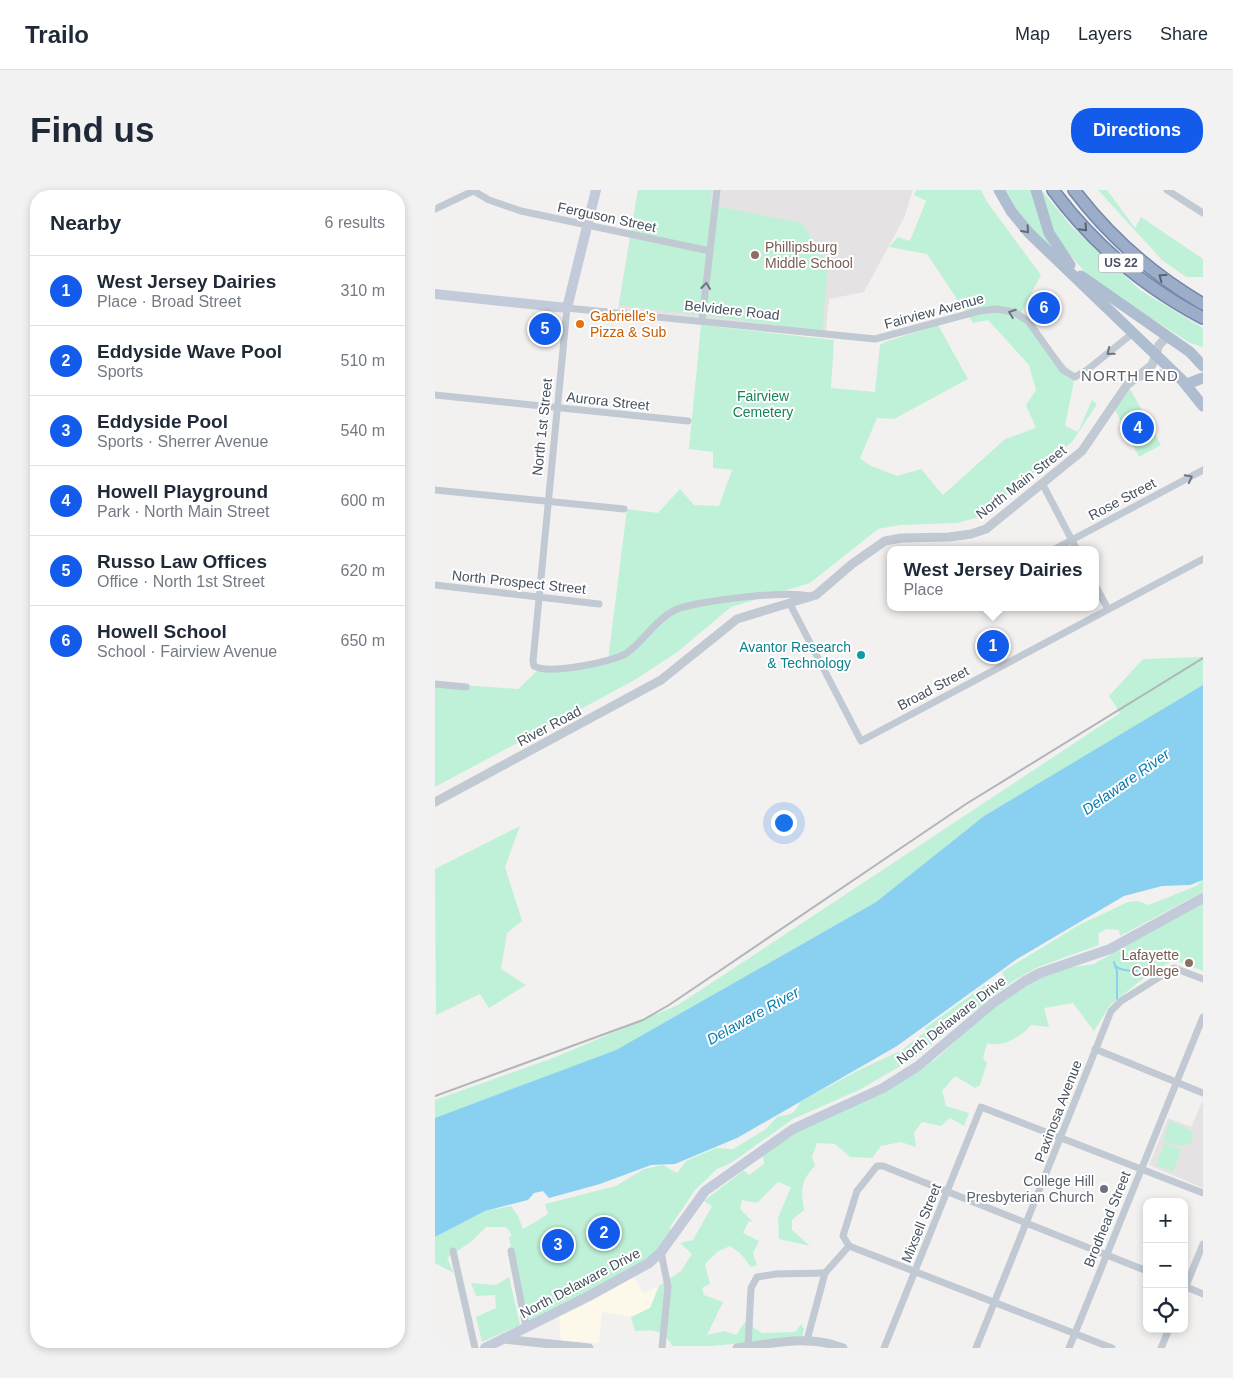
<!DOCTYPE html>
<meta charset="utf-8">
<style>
body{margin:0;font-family:Arial,sans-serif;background:#f2f2f3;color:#1f2937}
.controls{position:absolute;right:15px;bottom:15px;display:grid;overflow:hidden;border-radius:10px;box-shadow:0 2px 8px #0003}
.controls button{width:45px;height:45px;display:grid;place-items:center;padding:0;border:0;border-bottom:1px solid #e0e1e3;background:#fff;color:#1f2937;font:25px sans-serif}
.you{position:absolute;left:348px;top:632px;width:18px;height:18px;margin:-12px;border:4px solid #fff;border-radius:50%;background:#1a73e8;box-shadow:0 0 0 8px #1a73e833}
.badge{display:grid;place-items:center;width:32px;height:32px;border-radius:50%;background:#125beb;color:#fff;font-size:16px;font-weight:700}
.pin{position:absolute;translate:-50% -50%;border:2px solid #fff;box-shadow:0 1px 5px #0006}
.popup{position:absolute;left:452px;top:356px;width:212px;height:65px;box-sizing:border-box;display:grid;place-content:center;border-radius:10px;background:#fff;filter:drop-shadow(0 1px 4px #0005);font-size:16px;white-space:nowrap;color:#747a83}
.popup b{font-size:19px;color:#1f2937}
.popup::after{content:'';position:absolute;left:50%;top:100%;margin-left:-10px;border:10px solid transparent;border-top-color:#fff}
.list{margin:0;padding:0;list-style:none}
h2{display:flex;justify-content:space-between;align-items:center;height:65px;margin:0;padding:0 20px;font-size:21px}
h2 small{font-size:16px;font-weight:400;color:#747a83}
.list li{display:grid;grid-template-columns:32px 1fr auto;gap:15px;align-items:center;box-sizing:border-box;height:70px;padding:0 20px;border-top:1px solid #e0e1e3}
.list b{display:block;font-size:19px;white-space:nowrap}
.list p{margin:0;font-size:16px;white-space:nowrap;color:#747a83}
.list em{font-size:16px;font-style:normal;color:#747a83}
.icon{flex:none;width:28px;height:28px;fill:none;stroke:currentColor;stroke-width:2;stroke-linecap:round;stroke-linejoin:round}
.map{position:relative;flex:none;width:768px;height:1158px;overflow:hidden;border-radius:20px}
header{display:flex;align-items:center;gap:30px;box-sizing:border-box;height:70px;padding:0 25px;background:#fff;border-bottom:1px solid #e0e1e3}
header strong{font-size:24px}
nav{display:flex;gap:28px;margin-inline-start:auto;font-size:18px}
.intro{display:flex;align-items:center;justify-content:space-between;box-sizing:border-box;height:120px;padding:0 30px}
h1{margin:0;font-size:35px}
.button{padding:12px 22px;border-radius:20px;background:#125beb;color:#fff;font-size:18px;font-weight:700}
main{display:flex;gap:30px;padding:0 30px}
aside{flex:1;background:#fff;border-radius:20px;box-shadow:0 2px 8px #0003}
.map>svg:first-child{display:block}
</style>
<header>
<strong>Trailo</strong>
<nav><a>Map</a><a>Layers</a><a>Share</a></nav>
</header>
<div class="intro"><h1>Find us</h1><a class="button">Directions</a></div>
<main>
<aside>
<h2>Nearby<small>6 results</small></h2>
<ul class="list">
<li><span class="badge">1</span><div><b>West Jersey Dairies</b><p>Place · Broad Street</p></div><em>310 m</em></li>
<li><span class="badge">2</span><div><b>Eddyside Wave Pool</b><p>Sports</p></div><em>510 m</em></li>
<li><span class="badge">3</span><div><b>Eddyside Pool</b><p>Sports · Sherrer Avenue</p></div><em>540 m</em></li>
<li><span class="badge">4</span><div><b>Howell Playground</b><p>Park · North Main Street</p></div><em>600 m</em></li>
<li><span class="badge">5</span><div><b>Russo Law Offices</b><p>Office · North 1st Street</p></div><em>620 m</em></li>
<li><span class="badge">6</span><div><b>Howell School</b><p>School · Fairview Avenue</p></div><em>650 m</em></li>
</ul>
</aside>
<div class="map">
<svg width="768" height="1158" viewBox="0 0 768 1158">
<rect width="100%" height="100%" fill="#f3f1f0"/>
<polygon fill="#fdf9ea" points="198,1086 208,1103 224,1096 215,1118 196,1127 167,1122 164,1153 126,1150 124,1125"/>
<g fill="#e4e2e2">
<polygon points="203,0 478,0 469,28 429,102 394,109 391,141 183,119"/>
<polygon points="768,910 768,998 714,975 733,928 756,937"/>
</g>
<g fill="#bef1d7">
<polygon points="203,0 276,0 275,15 367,33 393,77 387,141 184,115"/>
<polygon points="481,0 546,0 552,12 606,85 585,125 640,186 630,236 643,242 657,210 662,214 637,252 544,327 522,333 465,335 443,339 375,393 296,417 241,463 198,491 0,597 0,493 83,499 102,481 173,470 192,319 223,323 245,299 259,315 284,316 297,280 278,278 278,262 254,259 266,135 399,150 396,198 440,202 445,155 450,152 503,135 533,189 459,229 442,228 425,268 434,275 462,286 486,279 508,305 570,249 601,238 591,215 601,200 594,175 553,130 538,133 492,64 454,57 463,47 475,51 491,11 479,5"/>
<polygon points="569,0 598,0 623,64 594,38"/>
<polygon points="663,0 672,0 700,38 706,27 768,69 768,87 751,87 727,70"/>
<polygon points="607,1 638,38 705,100 768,138 768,157 755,153 657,90 621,49"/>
<polygon points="695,199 726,255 704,267 680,220"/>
<polygon points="768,467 768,496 549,626 441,712 181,860 0,929 0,910 118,868 243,815 685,523 674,506 708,469"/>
<polygon points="85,636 70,677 87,731 72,743 66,779 91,795 54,818 45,804 1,825 0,679"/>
<path d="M768,690V702L685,746L684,740L671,739L663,744L664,755L603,777L578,791L476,870L424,900L358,929L296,973L282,979L260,1000L235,1037L237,1047L226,1062L91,1137L74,1047L77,1045L71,1037H51L37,1051L12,1068L19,1083L0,1073V1047L50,1021L76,1016L83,1026L88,1039L113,1024L110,1014L181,996L209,979L228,975L242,983L251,971L281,958L298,959L331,939L343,926C354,926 361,923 365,912L426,879L467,860L491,841L490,838L553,793L557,798L571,790L567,782L644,735L693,712L703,711L714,715L761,696Z"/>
<path d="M768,711V781L739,770L714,784L675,815L659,841L638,813L609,818L614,837L596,835C586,847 568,858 552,853L548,868L552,873L545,895L540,898L520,886L507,901L511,916L534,923L529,936L515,928L506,936L487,932L479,943L481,957L466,952L446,956L437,968L415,967L400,954L382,953L377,967L380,976C365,991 366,1000 369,1020L357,1030V1040L375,1056L344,1049L343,1028L356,997L343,992L322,1013L307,1010L305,1019L318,1032L314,1031L308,1043L324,1051L318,1063L322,1075L316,1077L305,1063L295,1056L282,1062L270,1074L275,1094L267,1098L269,1105L288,1112L272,1145L290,1141L301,1145L310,1132L327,1143L360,1142L366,1134L369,1139L367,1148L275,1156H238C226,1139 220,1140 200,1141L196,1127L215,1118L224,1096L246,1081L257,1064L245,1053L258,1050L277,1016L269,1011L309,980L314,985L329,974L328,966L338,956L378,932L433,910L476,886L502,868L569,807L598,791L626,779L659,774Z"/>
<polygon points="735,931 758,942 756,954 744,956 728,950"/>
<polygon points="730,953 746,960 738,982 721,975"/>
<polygon points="74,1087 85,1135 47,1152 41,1127 61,1118 60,1105 41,1106 36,1093 61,1095"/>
</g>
<polygon fill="#8ad0f0" points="768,495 768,690 755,695 727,696 689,706 582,769 462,856 302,948 240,974 216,975 165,994 114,1008 108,1001 99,1003 93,1010 50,1021 0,1047 0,928 181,860 441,712 549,626"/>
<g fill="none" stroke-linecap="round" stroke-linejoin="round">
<g stroke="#8ad0f0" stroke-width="2">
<polyline points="679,772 682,781 682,809"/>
<path d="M680,776C692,785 708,777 722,781"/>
</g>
<g stroke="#7288ad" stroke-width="14">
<g id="trunk">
<path d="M618,0C658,54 709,97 768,128"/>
<path d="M639,0C674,46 718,85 768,114"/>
</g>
</g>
<g stroke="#c1c9d3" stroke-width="7">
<polyline points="37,0 54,10 86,21 275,61"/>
<polyline points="732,0 768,23"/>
<polyline points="0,19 40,0"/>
<polyline points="267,130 282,0"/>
<polyline points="0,205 253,231"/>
<polyline points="607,293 642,360"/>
<polyline points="0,300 189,319"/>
<polyline points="618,360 768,280"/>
<polyline points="0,395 164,414"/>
<polyline points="660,395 673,419"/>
<path d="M376,407C359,399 259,411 240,420C220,430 210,450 192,463C178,472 113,485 99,476L98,471L132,118L440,149L544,121L562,119L579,122L593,131L628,180L640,187L652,180L698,143"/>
<polyline points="355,414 426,551 768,369"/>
<polyline points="0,494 31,497"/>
<polyline points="660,859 768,903"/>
<polyline points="414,1056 408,1046 422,1001 442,976 448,976 712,1081"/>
<polyline points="414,1056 677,1158"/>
<polyline points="18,1061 40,1158"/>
<polyline points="76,1061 91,1137"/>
<polyline points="226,1062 233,1097 227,1158"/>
<polyline points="749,1096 768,1104"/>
<polyline points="749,1101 768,1054"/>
<polyline points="372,1150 390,1083 414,1056"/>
<polyline points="313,1157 316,1098 322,1087 341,1084 390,1083"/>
<polyline points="449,1158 546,917 768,1003"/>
<polyline points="541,1158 676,821 686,811 739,778 768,789"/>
<polyline points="634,1158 768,827"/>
<polyline points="726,1158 734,1139"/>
</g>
<g stroke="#c1c9d3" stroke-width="9">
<polyline points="704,186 740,183"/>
<polyline points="0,612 226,490 302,429 381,405 417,374 450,351 466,348 514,347 536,344 551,339 647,261 692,195 717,175 724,155 732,147"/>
<polyline points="68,1149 154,1158"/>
<path d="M302,1158C337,1154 374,1144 408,1158"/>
</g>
<g stroke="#c3cbda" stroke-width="10">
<polyline points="0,104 132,118 161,0"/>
<polyline points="50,1158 154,1106 214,1073 226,1062 270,1001 358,939 448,898 483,876 558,813 590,791 605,783 675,759 768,708"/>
</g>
<g stroke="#afbdd0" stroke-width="11">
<polyline points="564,0 576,21 594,43 747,190 768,216"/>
<polyline points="601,0 614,43 635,75"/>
<polyline points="646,86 755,162 768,176"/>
<polyline points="752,194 768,188"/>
</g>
<use href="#trunk" stroke="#9badc8" stroke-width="11"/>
<polyline stroke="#b2b5bb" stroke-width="2" points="0,906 208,830 234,815 531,614 768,468"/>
</g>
<defs><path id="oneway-chevron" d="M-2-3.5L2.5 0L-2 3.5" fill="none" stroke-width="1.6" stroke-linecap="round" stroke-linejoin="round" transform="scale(1.25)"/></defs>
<g stroke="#586374">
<use href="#oneway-chevron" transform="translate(649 38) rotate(47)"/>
<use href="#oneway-chevron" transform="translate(727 87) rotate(-144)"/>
</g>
<use stroke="#616c7b" href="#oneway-chevron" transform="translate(591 40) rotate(48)"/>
<g stroke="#6c7582">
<use href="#oneway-chevron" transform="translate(271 96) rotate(-83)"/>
<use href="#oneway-chevron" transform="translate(577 123) rotate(-160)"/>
<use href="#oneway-chevron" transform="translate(675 162) rotate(141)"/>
<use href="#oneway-chevron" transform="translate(754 288) rotate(-28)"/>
</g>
<g fill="#8d6e63" stroke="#fff" stroke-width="2">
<circle cx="320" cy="65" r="5"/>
<circle cx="754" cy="773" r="5"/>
</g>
<circle fill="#e8710a" stroke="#fff" stroke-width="2" cx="145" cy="134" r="5"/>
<circle fill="#0f9aa8" stroke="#fff" stroke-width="2" cx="426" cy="465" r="5"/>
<circle fill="#6b7280" stroke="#fff" stroke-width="2" cx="669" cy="999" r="5"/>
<g text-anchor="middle" stroke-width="4" stroke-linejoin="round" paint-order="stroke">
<rect fill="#fff" stroke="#7e858f" stroke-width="1" x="663.5" y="63.5" width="45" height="19" rx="4"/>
<g font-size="12" font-weight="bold" fill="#47515f">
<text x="686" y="77">US 22</text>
</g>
<g font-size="14" fill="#47515f" stroke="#fff">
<text transform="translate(172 27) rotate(12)" y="5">Ferguson Street</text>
<text transform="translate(297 120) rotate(6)" y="5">Belvidere Road</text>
<text transform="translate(499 121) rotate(-15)" y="5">Fairview Avenue</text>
<text transform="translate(173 211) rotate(6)" y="5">Aurora Street</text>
<text transform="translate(107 237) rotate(-84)" y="5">North 1st Street</text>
<text transform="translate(586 292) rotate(-38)" y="5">North Main Street</text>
<text transform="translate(687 309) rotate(-28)" y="5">Rose Street</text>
<text transform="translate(84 392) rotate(6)" y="5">North Prospect Street</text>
<text transform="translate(498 498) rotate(-28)" y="5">Broad Street</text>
<text transform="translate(114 536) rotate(-28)" y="5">River Road</text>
<text transform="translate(516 830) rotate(-38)" y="5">North Delaware Drive</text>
<text transform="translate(623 921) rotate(-69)" y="5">Paxinosa Avenue</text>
<text transform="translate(672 1029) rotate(-68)" y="5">Brodhead Street</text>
<text transform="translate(486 1033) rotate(-68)" y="5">Mixsell Street</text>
<text transform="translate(145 1093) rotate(-28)" y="5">North Delaware Drive</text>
</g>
<g font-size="14" fill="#785e54" stroke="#fff" text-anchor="start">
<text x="330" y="62">Phillipsburg<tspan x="330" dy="16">Middle School</tspan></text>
<text x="744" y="770" text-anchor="end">Lafayette<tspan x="744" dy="16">College</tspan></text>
</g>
<g font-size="14" fill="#c56008" stroke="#fff" text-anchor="start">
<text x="155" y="131">Gabrielle's<tspan x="155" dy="16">Pizza &amp; Sub</tspan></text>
</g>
<g font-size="14" fill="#148558" stroke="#fff">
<text x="328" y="211">Fairview<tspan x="328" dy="16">Cemetery</tspan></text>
</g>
<g font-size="14" fill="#0d838f" stroke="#fff" text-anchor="end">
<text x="416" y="462">Avantor Research<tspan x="416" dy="16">&amp; Technology</tspan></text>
</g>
<g font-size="14" fill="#5b616d" stroke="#fff" text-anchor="end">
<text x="659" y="996">College Hill<tspan x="659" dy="16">Presbyterian Church</tspan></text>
</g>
<g font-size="15" letter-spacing="1" fill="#5d6066" stroke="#fff">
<text x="695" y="191">NORTH END</text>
</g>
<g font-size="15" font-style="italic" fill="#077db2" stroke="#fff">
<text transform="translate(691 592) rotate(-35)" y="5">Delaware River</text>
<text transform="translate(318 826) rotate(-29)" y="5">Delaware River</text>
</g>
</g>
</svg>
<div class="controls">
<button>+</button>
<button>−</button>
<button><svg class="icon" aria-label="locate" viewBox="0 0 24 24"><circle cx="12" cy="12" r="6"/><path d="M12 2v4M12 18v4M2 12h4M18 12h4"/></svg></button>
</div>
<div class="you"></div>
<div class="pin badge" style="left:558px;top:456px">1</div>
<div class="popup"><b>West Jersey Dairies</b>Place</div>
<div class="pin badge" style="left:169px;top:1043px">2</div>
<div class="pin badge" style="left:123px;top:1055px">3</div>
<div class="pin badge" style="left:703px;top:238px">4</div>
<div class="pin badge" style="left:110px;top:139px">5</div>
<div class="pin badge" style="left:609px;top:118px">6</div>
</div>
</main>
